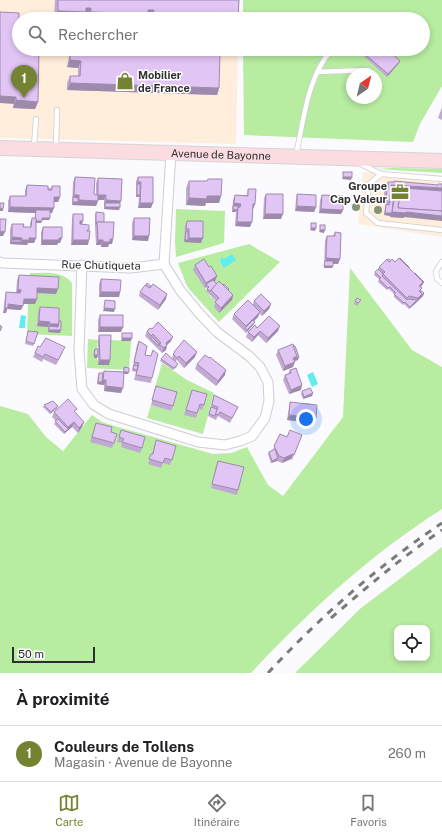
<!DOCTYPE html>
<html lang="fr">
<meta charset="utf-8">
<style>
body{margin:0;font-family:"Public Sans",sans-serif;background:#f2f2f2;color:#202124}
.controls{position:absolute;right:12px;bottom:12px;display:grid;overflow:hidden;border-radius:8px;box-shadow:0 2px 6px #0003}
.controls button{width:36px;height:36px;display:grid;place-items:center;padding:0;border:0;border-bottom:1px solid #e0e0e0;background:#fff;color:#202124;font:20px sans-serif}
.compass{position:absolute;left:346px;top:68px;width:36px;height:36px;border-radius:50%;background:#fff;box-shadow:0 2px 6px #0003;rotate:35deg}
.scale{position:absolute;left:12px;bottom:10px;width:83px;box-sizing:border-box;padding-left:4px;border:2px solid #2e2e30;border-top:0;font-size:11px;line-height:14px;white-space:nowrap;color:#2e2e30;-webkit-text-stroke:3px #fff;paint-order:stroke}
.you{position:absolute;left:306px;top:419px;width:14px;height:14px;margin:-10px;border:3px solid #fff;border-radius:50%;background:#1a73e8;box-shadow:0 0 0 6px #1a73e833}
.badge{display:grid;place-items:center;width:26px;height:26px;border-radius:50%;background:#738332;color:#fff;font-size:13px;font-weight:700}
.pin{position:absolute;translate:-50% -33px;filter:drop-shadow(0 1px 2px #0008)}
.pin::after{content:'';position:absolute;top:21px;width:14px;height:12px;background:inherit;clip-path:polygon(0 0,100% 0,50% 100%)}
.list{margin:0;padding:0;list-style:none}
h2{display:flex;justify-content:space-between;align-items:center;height:52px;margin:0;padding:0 16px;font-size:17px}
h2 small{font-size:13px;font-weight:400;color:#757577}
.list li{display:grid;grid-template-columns:26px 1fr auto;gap:12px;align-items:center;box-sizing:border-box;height:56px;padding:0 16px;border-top:1px solid #e0e0e0}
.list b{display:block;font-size:15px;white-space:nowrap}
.list p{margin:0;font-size:13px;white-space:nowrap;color:#757577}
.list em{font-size:13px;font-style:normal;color:#757577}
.icon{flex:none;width:22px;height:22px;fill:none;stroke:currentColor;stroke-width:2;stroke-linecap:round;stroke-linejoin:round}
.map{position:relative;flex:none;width:442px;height:673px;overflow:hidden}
.search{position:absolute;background:#fff;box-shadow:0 2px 6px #0003;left:12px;right:12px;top:12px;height:44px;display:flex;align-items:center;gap:10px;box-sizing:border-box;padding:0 14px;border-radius:22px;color:#757577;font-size:15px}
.sheet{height:108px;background:#fff}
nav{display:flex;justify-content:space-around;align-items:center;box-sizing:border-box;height:56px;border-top:1px solid #e0e0e0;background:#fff;font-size:11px;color:#757577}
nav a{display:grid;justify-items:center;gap:2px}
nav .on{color:#738332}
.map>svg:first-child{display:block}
</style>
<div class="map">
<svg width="442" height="673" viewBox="0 0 442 673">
<rect width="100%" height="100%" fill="#fbfaff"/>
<g fill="#ffeedc">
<polygon points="0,0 239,0 238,19 19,19 19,49 238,49 236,144 0,138"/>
<polygon points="363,172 442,175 442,237 358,224"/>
</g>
<g fill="#b7eca1" fill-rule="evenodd">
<path d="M243,0H442V86L420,124L413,142L244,135L243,49H423V19H243ZM352,74H376V98H352Z"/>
<polygon points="392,168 442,169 442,173 378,169"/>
<polygon points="176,209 225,211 224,243 176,257 175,242"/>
<path d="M249,244L280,262L219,322L189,289L186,284L178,263ZM215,281L212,283L231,300L219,312L218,303L209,295L205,287Z"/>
<path d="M350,268L412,350L442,367V509C371,554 308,612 251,673H0V406L28,414L46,437L63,451L92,415L102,422L118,427L213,454L231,453L247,447L268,485L283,496L343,417Z"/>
<path d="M30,273C44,273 62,270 72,283V336L27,334L28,304L36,293L56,294L29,281Z"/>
<polygon points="88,339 98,340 97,351 94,357 97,358 97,360 98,360 110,340 131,341 129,370 87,368"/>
<polygon points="162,363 187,380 214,393 203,434 147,418 151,405 171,411 175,397 154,391"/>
<path d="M442,547V673H295L361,608ZM397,628H427V658H397Z"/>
</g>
<g fill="#5fedf0">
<polygon points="232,254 236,260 224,268 220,261 221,261 220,259 223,257 224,259"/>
<polygon points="21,315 26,316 25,328 19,328"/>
<polygon points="313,372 318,384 312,387 307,375"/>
</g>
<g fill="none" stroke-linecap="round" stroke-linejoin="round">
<g stroke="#cecdd3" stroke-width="6">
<g id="lane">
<polyline points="317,72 368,70"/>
<polyline points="34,146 36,119"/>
<polyline points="56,147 57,110"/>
<path d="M296,155C304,119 307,78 332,49"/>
<polyline points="359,163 381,174 442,179"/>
<polyline points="381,174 369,184 366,213 378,223 442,230"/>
<polyline points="442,262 436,271 437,279 442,283"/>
</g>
</g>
<g stroke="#cecdd3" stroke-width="11">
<g id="street">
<polyline points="0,262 3,263 131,268 164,264 171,153"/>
<polyline points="82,265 79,351 82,389 94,405 109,414 198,442 225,445 240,441 252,436 265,418 269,401 268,382 260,367 249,356 217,332 199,313 180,290 164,264"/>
</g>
</g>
<g stroke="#d5d5d6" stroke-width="16">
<g id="primary">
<path id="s1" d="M0,148L442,161"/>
</g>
</g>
<use href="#lane" stroke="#fff" stroke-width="4.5"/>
<use href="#street" stroke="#fff" stroke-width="9"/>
<use href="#primary" stroke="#fbdce0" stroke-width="14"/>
<g stroke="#7a7a7d" stroke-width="3" stroke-dasharray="7 7" stroke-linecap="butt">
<path d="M331,618C367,587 402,557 442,530"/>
<path d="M268,673C320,617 378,566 442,523"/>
</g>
</g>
<g fill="#829579">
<circle cx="356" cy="207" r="4"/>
<circle cx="378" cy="210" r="4"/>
</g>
<g fill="#c2a9d3">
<polygon points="55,0 239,0 238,19 54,19"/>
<polygon points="18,38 38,102 35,109 13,108"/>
<polygon points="75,49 82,52 88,52 89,49 219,88 217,95 67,90 67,83 70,76 78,76 78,68 67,67 68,61 70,53 74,54"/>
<polygon points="358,49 387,49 400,61 399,63 387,77 357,50"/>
<polygon points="442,107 442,120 438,118"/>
<polygon points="75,177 94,194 96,194 96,183 98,178 120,205 119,210 104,209 104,200 98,200 96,206 72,205 73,182"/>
<polygon points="138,177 151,208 138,208 139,197 136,197 136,181"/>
<polygon points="208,179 221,196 219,203 206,203 205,206 186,205 186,188 189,181 207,181"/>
<polygon points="388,182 437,185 442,184 404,217 404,218 390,217 391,216 384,215 385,207 384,193"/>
<polygon points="27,185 51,188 52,186 60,197 58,202 54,202 52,213 50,213 50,218 49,220 42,220 41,223 36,223 36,238 34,243 28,243 27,245 10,244 10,229 12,224 23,227 30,227 30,223 32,218 35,218 35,213 8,212 8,201 10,196 25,196 25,190"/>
<polygon points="248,189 255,204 253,209 252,209 250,227 235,226 236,212 232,212 233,200 235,195 247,195"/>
<polygon points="266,194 281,219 263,219 264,198"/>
<polygon points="297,194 316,207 314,212 295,211 296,199"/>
<polygon points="322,195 343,210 341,214 319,213 320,200"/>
<polygon points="96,212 104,222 113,239 112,244 109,244 108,247 101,247 101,245 96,245 95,227 95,215"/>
<polygon points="73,214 83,221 82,224 88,231 88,245 71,245 72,219"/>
<polygon points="134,218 149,236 148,241 132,240 132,223"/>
<polygon points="187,221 201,243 184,242 185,226"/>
<polygon points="43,227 60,243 58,243 57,245 41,245 41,232"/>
<polygon points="335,232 340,259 338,264 333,264 332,268 324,268 325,240 327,236 333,236"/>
<polygon points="387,260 395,262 409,268 423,284 421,287 422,288 421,291 424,293 423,296 409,309 404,304 403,305 394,297 394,294 389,289 387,290 378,282 379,279 374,275 375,272 378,269 379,267"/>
<polygon points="195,265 209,267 217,276 215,281 214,282 217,284 223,285 229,289 228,290 233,295 232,300 219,313 214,307 216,301 206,291 207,289 206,287 205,288 193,270"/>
<polygon points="19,275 56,294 37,293 37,299 35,304 23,304 21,310 7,309 6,313 3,313 5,297 6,292 16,293 17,280"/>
<polygon points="101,279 120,292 119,297 99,297 99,284"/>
<polygon points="140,292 166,299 158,310 139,296"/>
<polygon points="361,300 357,306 354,304 355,301"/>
<polygon points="254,301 271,304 269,309 262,316 259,313 258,317 254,321 254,324 246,333 232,319 234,314 253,304"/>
<polygon points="40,307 59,321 60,333 48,332 48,327 37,326 38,311"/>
<polygon points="100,315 123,327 121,332 98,332 98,320"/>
<polygon points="257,328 278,331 266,343 258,335 252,342 246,337 248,332"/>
<polygon points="152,329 171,341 167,345 166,350 162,353 145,336 147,331"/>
<polygon points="28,331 38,332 33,346 25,344"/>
<polygon points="99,335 110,360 109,365 98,365 98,356 97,358 94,358 94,351 95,349 98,349 98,340"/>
<polygon points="139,341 145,355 151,356 153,350 152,378 151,383 134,380 136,372 132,371 137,345"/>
<polygon points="40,347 63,352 56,365 43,359 42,362 33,357 35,353"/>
<polygon points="278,350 298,360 294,361 293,367 283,371 276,355"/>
<polygon points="174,352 195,357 184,368 177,360 175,362 177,367 173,370 160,361 161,359 172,359"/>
<polygon points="197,364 225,375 216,386 195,369"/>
<polygon points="124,367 128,374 123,374 121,393 104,391 104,385 97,384 98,375 99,373 103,373 104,371 123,372"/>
<polygon points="290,370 301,390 289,394 283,380 285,375 288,374"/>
<polygon points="156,386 173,406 171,411 151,405"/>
<polygon points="192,390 204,405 202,410 199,409 196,418 184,415"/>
<polygon points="302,391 313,393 312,396 303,399 301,394"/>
<polygon points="214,395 238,407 230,423 218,416 216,420 214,419 214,418 214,419 208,416"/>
<polygon points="290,402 316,418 314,423 287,420 289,407"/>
<polygon points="44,405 57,408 50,414 43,407"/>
<polygon points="54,412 75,412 84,422 82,427 78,433 72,427 64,434 54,424 56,421 52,417"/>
<polygon points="96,423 111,432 114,443 112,448 90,442"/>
<polygon points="121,430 142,448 140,453 121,447 122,443 117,442"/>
<polygon points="280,434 287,437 302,435 292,460 291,459 282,463 277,461 271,463 268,454 269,452 273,450"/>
<polygon points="156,440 172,460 170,465 163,463 161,468 148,464 151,454 152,454"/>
<polygon points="218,461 238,490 237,495 211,488 216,466"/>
</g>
<g fill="#9e8aac">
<polygon points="86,8 91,8 88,17 84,19 55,19 58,11"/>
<polygon points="148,10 154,10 150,19 89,19 91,12"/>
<polygon points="153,15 182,15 180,19 152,19"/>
<polygon points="70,60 81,61 78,68 67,67"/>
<polygon points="400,61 399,63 387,77 388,74"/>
<polygon points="70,83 219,88 217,95 67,90"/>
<polygon points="0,96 16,97 14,104 0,103"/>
<polygon points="16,100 38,102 35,109 13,108"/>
<polygon points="343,177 352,177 351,180 342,179"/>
<polygon points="138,182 141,182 139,187 137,184"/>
<polygon points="391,185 442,188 442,193 390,189"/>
<polygon points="74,195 79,195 77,200 73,197"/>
<polygon points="98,195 106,195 104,200 96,200"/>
<polygon points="137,195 140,195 139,197 136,197"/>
<polygon points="207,196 221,196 219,203 206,203 205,206 186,205 189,198"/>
<polygon points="54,197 60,197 58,202 52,202"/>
<polygon points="79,200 98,201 96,206 72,205 73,202 78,202"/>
<polygon points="106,200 121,201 119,206 105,203 105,205 104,205"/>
<polygon points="140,203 153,203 151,208 138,208"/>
<polygon points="234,203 241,204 239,209 233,206"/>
<polygon points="253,204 255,204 253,209 251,209"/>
<polygon points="297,206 316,207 314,212 295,211"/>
<polygon points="10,207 54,208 52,213 36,213 36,210 35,213 8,212"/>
<polygon points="105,207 120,207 119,210 104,209"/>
<polygon points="0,208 3,209 3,211 0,211"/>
<polygon points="233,209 237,210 236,212 232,212"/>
<polygon points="321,209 343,210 341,214 319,213"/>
<polygon points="397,210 442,214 442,221 404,217 404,218 390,217 392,212"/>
<polygon points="385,213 392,213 391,216 384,215"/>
<polygon points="265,214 283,214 281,219 263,219"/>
<polygon points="42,218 50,218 49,220 41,220"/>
<polygon points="35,221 42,221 41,223 35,223"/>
<polygon points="80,221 83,221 81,226 79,225"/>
<polygon points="237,222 252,222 250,227 235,226"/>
<polygon points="311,228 316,228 315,231 310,230"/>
<polygon points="320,230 325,230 324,233 319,232"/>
<polygon points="0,231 5,232 3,236 0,236"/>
<polygon points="134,236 149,236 148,241 132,240"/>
<polygon points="12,237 22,238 21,242 22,240 29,238 36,238 34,243 28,243 27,245 10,244"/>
<polygon points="59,238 62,238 60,243 58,243 57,245 41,245 42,240"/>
<polygon points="189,238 203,238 201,243 184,242 185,240 188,240"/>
<polygon points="110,239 113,239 112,244 109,244 108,247 101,247 103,242"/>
<polygon points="73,240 89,240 88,245 71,245"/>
<polygon points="98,240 103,240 101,245 96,245"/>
<polygon points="326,258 340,259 338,264 325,263"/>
<polygon points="324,266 333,266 332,268 324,268"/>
<polygon points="217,276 215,281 207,286 206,284 206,287 205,288 206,283"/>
<polygon points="423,282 424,282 423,284 417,290 419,286"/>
<polygon points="37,288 58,289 56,294 36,293"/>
<polygon points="18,289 21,290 19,295 16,294"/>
<polygon points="101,292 120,292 119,297 99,297"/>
<polygon points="424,293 423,296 416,303 418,298 422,294"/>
<polygon points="167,294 166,299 158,310 160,305"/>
<polygon points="233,295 232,300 219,313 221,308"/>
<polygon points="24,299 37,299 35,304 22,304"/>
<polygon points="417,300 416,303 409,309 410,307"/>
<polygon points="8,304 23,306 21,310 7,309 6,313 3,313 5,308"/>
<polygon points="271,304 269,309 262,316 264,311"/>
<polygon points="104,308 115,309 114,312 103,311"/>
<polygon points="260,312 258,317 246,329 245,328 244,331 246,326"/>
<polygon points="39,321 50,322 48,327 37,326"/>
<polygon points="255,322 254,324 246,333 247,330"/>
<polygon points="50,324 59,324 57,329 49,326"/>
<polygon points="280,326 278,331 266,343 268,338"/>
<polygon points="100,327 123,327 121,332 98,332"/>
<polygon points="49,330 61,330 60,333 48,332"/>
<polygon points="260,331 258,335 252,342 254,337"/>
<polygon points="173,337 171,341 167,345 166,350 162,353 166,343"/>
<polygon points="122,338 132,338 131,341 121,341"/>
<polygon points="197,352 195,357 184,368 186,363"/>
<polygon points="94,355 98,355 97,358 94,358"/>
<polygon points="297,356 299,357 298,360 291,362 293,358"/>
<polygon points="100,360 110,360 109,365 98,365"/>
<polygon points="295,362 293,367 283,371 285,366"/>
<polygon points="226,370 225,375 216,386 218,381"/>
<polygon points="124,372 129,372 128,374 123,374"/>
<polygon points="103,380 106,380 104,385 97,384 98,382 102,382"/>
<polygon points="302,385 301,390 289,394 291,390"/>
<polygon points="106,386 123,388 121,393 104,391"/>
<polygon points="313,393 312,396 303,399 304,397"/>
<polygon points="58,406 57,408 50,414 51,412"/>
<polygon points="289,415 316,418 314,423 287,420"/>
<polygon points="74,422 72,427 64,434 65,432 68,429 68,427"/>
<polygon points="84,422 82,427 78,433 79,428"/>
<polygon points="293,454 291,459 282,463 284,458"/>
<polygon points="278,458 277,461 271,463 272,461"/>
</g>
<g fill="#e1c5f5" stroke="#9e8aac">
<polygon points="58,0 239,0 238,19 182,19 182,15 153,15 154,10 148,10 148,14 91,12 91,8 86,8 86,12 58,11"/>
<polygon points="0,12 19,13 18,38 19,38 19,49 39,49 38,102 16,100 16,97 0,96"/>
<polygon points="85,14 89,15 89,19 84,19"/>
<polygon points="147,16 151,17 151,19 146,19"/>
<polygon points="76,49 82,49 82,52 90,52 89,49 220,53 219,88 70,83 70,76 80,76 81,61 70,60 70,53 75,54"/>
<polygon points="359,49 387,49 400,61 388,74"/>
<rect x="343" y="172" width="9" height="5"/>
<polygon points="75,177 95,178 94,194 98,195 98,201 79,200 79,195 74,195"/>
<polygon points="138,177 153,177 153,203 140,203 141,182 138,182"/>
<polygon points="98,178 122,179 121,201 106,200 106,195 98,195"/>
<polygon points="208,179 222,179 221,196 207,196 207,199 189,198 189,181 207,181"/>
<polygon points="394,181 438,185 438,184 442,184 442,188 391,185 390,202 387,202 386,188 388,188 388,182 394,182"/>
<rect x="137" y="184" width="3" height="11"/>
<polygon points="27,185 48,186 48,190 52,190 52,186 60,186 60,197 54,197 54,208 10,207 10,196 26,196"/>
<polygon points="391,187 442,191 442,211 398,208 399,200 394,200 393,202 392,213 385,213 386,204 389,205 390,202"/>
<polygon points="248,189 256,189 255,204 253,204 252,222 237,222 238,207 240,207 241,204 234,203 235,195 248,196"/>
<polygon points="266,194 283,194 283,214 265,214"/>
<polygon points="297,194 316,195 316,207 297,206"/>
<polygon points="322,195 343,196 343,210 321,209"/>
<polygon points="73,197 78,198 78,202 73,202"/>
<polygon points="394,200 399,200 398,208 442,211 442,216 406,212 406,213 392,212"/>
<polygon points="0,203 4,203 3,209 0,208"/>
<rect x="105" y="203" width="15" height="4"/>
<polygon points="233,206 240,206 240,207 238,207 237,210 233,209"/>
<polygon points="36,210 50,210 50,218 42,218 42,221 36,221 36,218 35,218"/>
<polygon points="96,212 104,213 104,222 97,222 96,224"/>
<polygon points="73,214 83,214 83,221 80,221 80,224 89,225 89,230 87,230 87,231 90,231 89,240 73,240"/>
<polygon points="32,218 36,218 36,238 29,238 29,240 22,240 22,238 12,237 12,224 24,224 23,227 31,227"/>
<polygon points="134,218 150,218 149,236 134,236"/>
<polygon points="0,219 6,219 5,232 0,231"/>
<polygon points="187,221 203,221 203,238 189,238 189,229 186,229"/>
<polygon points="97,222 114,222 113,239 110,239 110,242 103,242 103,240 98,240"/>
<rect x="311" y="223" width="5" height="5"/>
<rect x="320" y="225" width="5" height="5"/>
<polygon points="43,227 62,227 62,238 59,238 59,240 42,240"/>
<polygon points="186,231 188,231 188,240 185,240"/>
<polygon points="335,232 341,233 340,259 326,258 327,236 335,236"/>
<polygon points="11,240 22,240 21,242 11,242"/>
<polygon points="399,258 423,282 419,286 422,288 419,291 422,294 418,298 409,296 407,298 383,274 385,272 379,267 387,259 389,262 392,259 395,262"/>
<polygon points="400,258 409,267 409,268 400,259"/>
<polygon points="204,259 209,267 211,266 217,276 206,283 195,265"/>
<polygon points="389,259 391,261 389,262 387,260"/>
<polygon points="325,261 333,261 333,266 324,266"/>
<polygon points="378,269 383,274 382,276 407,300 408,299 417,300 410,307 405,302 404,303 394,294 396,293 390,287 388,288 379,279 381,278 375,272"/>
<polygon points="415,273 424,282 422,284 423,282 415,274"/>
<polygon points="19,275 59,277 58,289 37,288 37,299 24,299 23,306 8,304 8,308 5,308 6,292 20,293 21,290 18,289"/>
<polygon points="101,279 121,280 120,292 101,292"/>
<polygon points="213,280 217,284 210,291 207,289 209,287 206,284"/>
<polygon points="219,281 233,295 221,308 215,302 219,298 211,290"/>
<polygon points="147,283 151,286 150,288 146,285"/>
<polygon points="153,284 167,294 160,305 140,292 145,285 150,288"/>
<polygon points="224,284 229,289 228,290 223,285"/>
<polygon points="421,291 424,293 421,296 422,294 420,292"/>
<polygon points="261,294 271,304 264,311 254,301"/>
<polygon points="357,298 361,300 358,303 355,301"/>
<polygon points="105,300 115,301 115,309 104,308"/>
<polygon points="248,300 260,312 246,326 234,314"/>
<polygon points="40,307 59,308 59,324 50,324 50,322 39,321"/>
<rect x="100" y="315" width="23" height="12"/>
<polygon points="269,316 280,326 268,338 260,331 254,337 248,332 255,325 257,328"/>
<polygon points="253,320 255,322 247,330 245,328"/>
<polygon points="59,321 61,321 61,330 49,330 49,326 58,327"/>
<polygon points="158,322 173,337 166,343 167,345 164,348 159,344 161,343 153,334 151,336 147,331 150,328 152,329"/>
<polygon points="0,325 2,327 0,331"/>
<polygon points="28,331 38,332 34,344 26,341"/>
<rect x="122" y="333" width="10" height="5"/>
<polygon points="99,335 111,335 110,360 100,360"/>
<polygon points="152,337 159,344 159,346 150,338"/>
<polygon points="46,338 65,347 58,360 45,354 43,357 35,353 38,346 40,347"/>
<polygon points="184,340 197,352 186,363 179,356 177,358 173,354 175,352 174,352"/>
<polygon points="139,341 147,346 145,355 151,356 153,350 158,354 152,378 136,375 139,363 134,362"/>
<polygon points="293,344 297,356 293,358 295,362 285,366 278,350"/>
<polygon points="293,346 295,346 299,357 296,358 297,356"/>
<polygon points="95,349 98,349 98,355 94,355"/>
<polygon points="166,353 178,364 174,368 161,359"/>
<polygon points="205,355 209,358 210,357 226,370 218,381 197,364"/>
<polygon points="134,365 138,366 137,370 133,369"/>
<polygon points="124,367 129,368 129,372 124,372"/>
<polygon points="296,368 302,385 291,390 285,375 291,373 290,370"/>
<polygon points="104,371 124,372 123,388 106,386 106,380 103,380"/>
<polygon points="99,373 103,373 102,382 98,382"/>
<polygon points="156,386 177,392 173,406 152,400"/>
<polygon points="310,388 313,393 304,397 302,391"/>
<polygon points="192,390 207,394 204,405 200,404 197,413 186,410"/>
<polygon points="214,395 238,407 232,418 220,412 218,415 215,414 218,407 212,405"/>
<polygon points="68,399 77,409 74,411 84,422 79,428 74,422 68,427 54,412"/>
<polygon points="53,401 58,406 51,412 44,405"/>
<polygon points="290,402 317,405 316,418 289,415"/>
<polygon points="211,407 217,409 215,416 209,414"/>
<polygon points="58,419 68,429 65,432 55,421"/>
<polygon points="96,423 112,427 111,432 117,434 114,443 92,437"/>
<polygon points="121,430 145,437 142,448 122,442 124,439 119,437"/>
<polygon points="290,430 302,435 294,455 293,454 284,458 279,456 274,446 280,434 287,437"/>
<polygon points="156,440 176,446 172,460 165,458 163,463 149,459 151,454 153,454"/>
<polygon points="275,449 278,458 272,461 269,452"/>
<polygon points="218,461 244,467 238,490 212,484"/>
</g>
<defs>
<g id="shop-bare" transform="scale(1.38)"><path d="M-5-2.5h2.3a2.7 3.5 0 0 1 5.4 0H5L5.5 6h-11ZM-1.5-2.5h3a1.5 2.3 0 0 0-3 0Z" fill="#738332" stroke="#fff" stroke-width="2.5" paint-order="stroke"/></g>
<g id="office-bare" transform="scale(1.38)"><path d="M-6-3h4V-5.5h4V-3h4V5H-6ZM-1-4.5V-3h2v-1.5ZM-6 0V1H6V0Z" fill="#738332" stroke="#fff" stroke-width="2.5" paint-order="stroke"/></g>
</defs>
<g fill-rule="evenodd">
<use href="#shop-bare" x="125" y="81"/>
<use href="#office-bare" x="400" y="192"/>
</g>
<g text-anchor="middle" stroke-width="3" stroke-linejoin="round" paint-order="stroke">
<g font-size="11" font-weight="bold" fill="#2e2e30" stroke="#fff" text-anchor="start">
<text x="138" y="79">Mobilier<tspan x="138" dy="13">de France</tspan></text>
<text x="387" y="190" text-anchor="end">Groupe<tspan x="387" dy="13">Cap Valeur</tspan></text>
</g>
<g font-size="11" fill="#2e2e30" stroke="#fff">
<text dy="4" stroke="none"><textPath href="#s1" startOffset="221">Avenue de Bayonne</textPath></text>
<text transform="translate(101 265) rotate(1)" y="4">Rue Chutiqueta</text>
</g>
</g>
</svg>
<div class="controls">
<button><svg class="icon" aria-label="locate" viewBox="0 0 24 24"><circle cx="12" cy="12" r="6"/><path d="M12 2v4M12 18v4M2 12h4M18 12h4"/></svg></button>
</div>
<svg class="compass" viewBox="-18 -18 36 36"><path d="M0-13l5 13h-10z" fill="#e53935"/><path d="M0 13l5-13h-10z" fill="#757577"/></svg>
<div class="scale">50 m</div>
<div class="you"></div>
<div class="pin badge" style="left:24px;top:98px">1</div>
<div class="search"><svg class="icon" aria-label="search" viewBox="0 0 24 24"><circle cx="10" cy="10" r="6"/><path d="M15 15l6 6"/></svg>Rechercher</div>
</div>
<section class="sheet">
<h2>À proximité<small></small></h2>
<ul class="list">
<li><span class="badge">1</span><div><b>Couleurs de Tollens</b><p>Magasin · Avenue de Bayonne</p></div><em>260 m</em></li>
</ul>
</section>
<nav>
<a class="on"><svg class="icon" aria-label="map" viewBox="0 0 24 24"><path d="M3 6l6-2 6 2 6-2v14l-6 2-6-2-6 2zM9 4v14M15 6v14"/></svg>Carte</a>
<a><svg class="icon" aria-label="directions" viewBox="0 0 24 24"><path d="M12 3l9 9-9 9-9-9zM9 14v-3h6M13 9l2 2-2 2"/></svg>Itinéraire</a>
<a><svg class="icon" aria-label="saved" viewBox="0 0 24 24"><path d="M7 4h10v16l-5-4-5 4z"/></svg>Favoris</a>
</nav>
